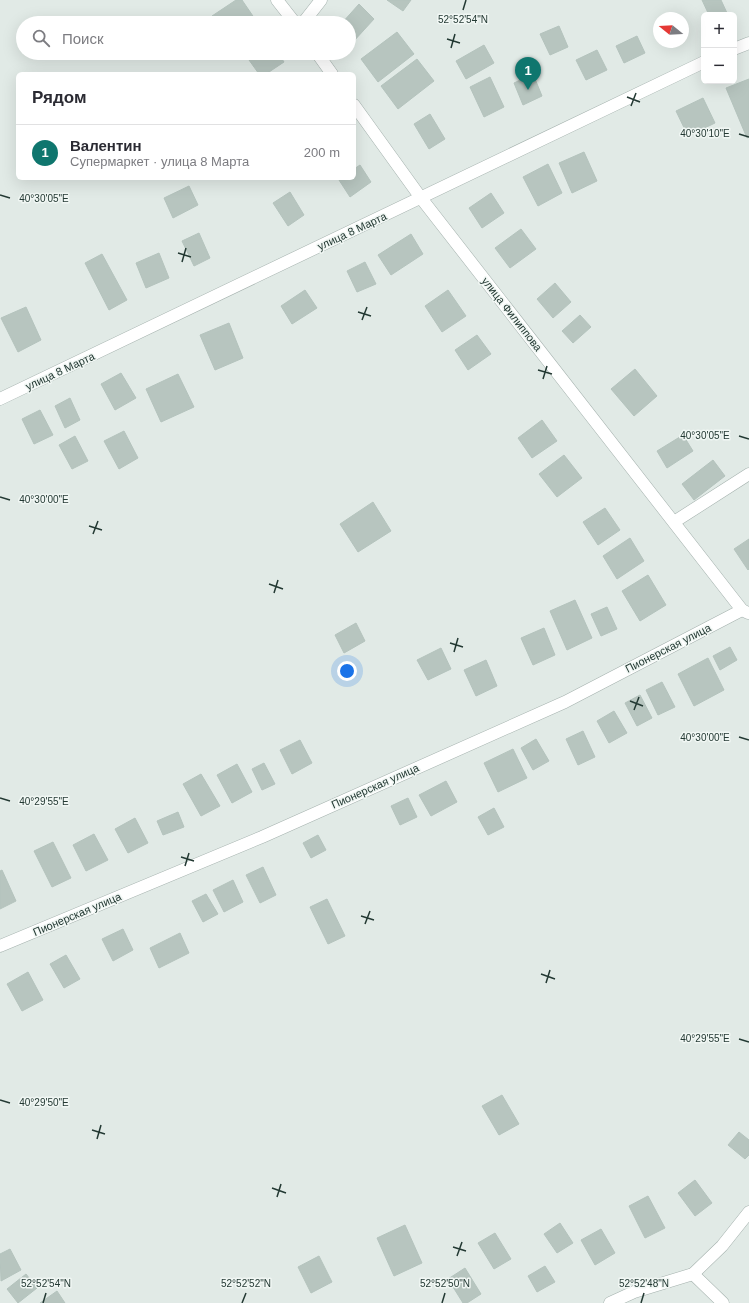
<!DOCTYPE html>
<html lang="ru">
<meta charset="utf-8">
<style>
body{margin:0;font-family:Arial,sans-serif;background:#f2f2f3;color:#2b2b33}
.controls{position:absolute;right:12px;top:12px;display:grid;overflow:hidden;border-radius:6px;box-shadow:0 4px 16px #0002}
.controls button{width:36px;height:36px;display:grid;place-items:center;padding:0;border:0;border-bottom:1px solid #e1e1e2;background:#fff;color:#2b2b33;font:20px sans-serif}
.compass{position:absolute;left:653px;top:12px;width:36px;height:36px;border-radius:50%;background:#fff;box-shadow:0 4px 16px #0002;rotate:288deg}
.you{position:absolute;left:347px;top:671px;width:14px;height:14px;margin:-10px;border:3px solid #fff;border-radius:50%;background:#1a73e8;box-shadow:0 0 0 6px #1a73e833}
.badge{display:grid;place-items:center;width:26px;height:26px;border-radius:50%;background:#0f766e;color:#fff;font-size:13px;font-weight:700}
.pin{position:absolute;translate:-50% -33px;filter:drop-shadow(0 1px 2px #0008)}
.pin::after{content:'';position:absolute;top:21px;width:14px;height:12px;background:inherit;clip-path:polygon(0 0,100% 0,50% 100%)}
.list{margin:0;padding:0;list-style:none}
h2{display:flex;justify-content:space-between;align-items:center;height:52px;margin:0;padding:0 16px;font-size:17px}
h2 small{font-size:13px;font-weight:400;color:#7c7c81}
.list li{display:grid;grid-template-columns:26px 1fr auto;gap:12px;align-items:center;box-sizing:border-box;height:56px;padding:0 16px;border-top:1px solid #e1e1e2}
.list b{display:block;font-size:15px;white-space:nowrap}
.list p{margin:0;font-size:13px;white-space:nowrap;color:#7c7c81}
.list em{font-size:13px;font-style:normal;color:#7c7c81}
.icon{flex:none;width:22px;height:22px;fill:none;stroke:currentColor;stroke-width:2;stroke-linecap:round;stroke-linejoin:round}
.map{position:relative;flex:none;width:749px;height:1303px;overflow:hidden}
.search{position:absolute;background:#fff;box-shadow:0 4px 16px #0002;left:16px;top:16px;width:340px;height:44px;display:flex;align-items:center;gap:10px;box-sizing:border-box;padding:0 14px;border-radius:22px;color:#7c7c81;font-size:15px}
.panel{position:absolute;background:#fff;box-shadow:0 4px 16px #0002;left:16px;top:72px;width:340px;height:108px;border-radius:6px}
.map>svg:first-child{display:block}
</style>
<div class="map">
<svg width="749" height="1303" viewBox="0 0 749 1303">
<rect width="100%" height="100%" fill="#e1eae6"/>
<g fill="#b7c5bf" stroke="#b4c3bd">
<polygon points="236,0 242,0 257,22 217,23 212,16"/>
<polygon points="387,0 411,0 403,11"/>
<polygon points="702,0 721,0 727,13 723,15 709,15"/>
<polygon points="359,4 374,19 353,42 349,38 349,23 342,23"/>
<polygon points="559,26 568,47 550,55 540,34"/>
<polygon points="397,32 414,54 378,82 361,59"/>
<polygon points="637,36 645,53 624,63 616,46"/>
<polygon points="484,45 494,63 466,79 456,61"/>
<polygon points="597,50 607,70 586,80 576,60"/>
<polygon points="259,53 278,53 284,62 266,74 259,74 249,60"/>
<polygon points="417,59 434,81 398,109 381,86"/>
<polygon points="533,74 542,96 523,105 514,83"/>
<polygon points="490,77 504,107 484,117 470,87"/>
<polygon points="749,79 749,137 747,138 726,88"/>
<polygon points="703,98 715,123 688,136 676,111"/>
<polygon points="430,114 445,139 429,149 414,124"/>
<polygon points="584,152 597,181 572,193 559,163"/>
<polygon points="548,164 562,193 538,206 523,177"/>
<polygon points="360,165 371,182 350,197 339,180 341,178 354,178 354,169"/>
<polygon points="189,186 198,205 173,218 164,198"/>
<polygon points="290,192 304,215 288,226 273,203"/>
<polygon points="491,193 504,213 482,228 469,208"/>
<polygon points="521,229 536,249 510,268 495,248"/>
<polygon points="199,233 210,258 194,266 182,241"/>
<polygon points="411,234 423,254 391,275 378,255"/>
<polygon points="159,253 169,278 146,288 136,263"/>
<polygon points="102,254 127,300 109,310 85,263"/>
<polygon points="365,262 376,284 357,292 347,271"/>
<polygon points="555,283 571,302 553,318 537,299"/>
<polygon points="305,290 317,308 292,324 281,306"/>
<polygon points="448,290 466,316 442,332 425,306"/>
<polygon points="26,307 41,340 18,352 1,318"/>
<polygon points="580,315 591,327 573,343 562,331"/>
<polygon points="229,323 243,358 215,370 200,335"/>
<polygon points="477,335 491,354 468,370 455,350"/>
<polygon points="635,369 657,396 634,416 611,389"/>
<polygon points="121,373 136,398 115,410 101,384"/>
<polygon points="178,374 194,407 161,422 146,389"/>
<polygon points="70,398 80,420 65,428 55,406"/>
<polygon points="40,410 53,435 34,444 22,419"/>
<polygon points="542,420 557,441 532,458 518,438"/>
<polygon points="124,431 138,458 119,469 104,441"/>
<polygon points="683,435 693,451 667,468 657,451"/>
<polygon points="75,436 88,461 72,469 59,445"/>
<polygon points="564,455 582,478 557,497 539,474"/>
<polygon points="713,460 725,476 694,500 682,484"/>
<polygon points="373,502 391,531 358,552 340,524"/>
<polygon points="605,508 620,530 598,545 583,522"/>
<polygon points="630,538 644,561 617,579 603,556"/>
<polygon points="749,539 749,569 748,570 734,549"/>
<polygon points="648,575 666,605 640,621 622,591"/>
<polygon points="575,600 592,638 567,650 550,611"/>
<polygon points="607,607 617,629 601,636 591,614"/>
<polygon points="356,623 365,641 344,653 335,635"/>
<polygon points="544,628 555,655 533,665 521,638"/>
<polygon points="730,647 737,660 720,670 713,656"/>
<polygon points="441,648 451,669 428,680 417,660"/>
<polygon points="708,658 724,690 694,706 678,674"/>
<polygon points="486,660 497,686 476,696 464,670"/>
<polygon points="662,682 675,707 658,715 646,690"/>
<polygon points="640,695 652,718 637,726 625,703"/>
<polygon points="614,711 627,733 609,743 597,721"/>
<polygon points="583,731 595,757 578,765 566,739"/>
<polygon points="536,739 549,761 533,770 521,748"/>
<polygon points="300,740 312,763 292,774 280,750"/>
<polygon points="513,749 527,778 498,792 484,763"/>
<polygon points="264,763 275,784 262,790 252,769"/>
<polygon points="237,764 252,792 232,803 217,775"/>
<polygon points="201,774 220,806 201,816 183,784"/>
<polygon points="446,781 457,802 431,816 419,795"/>
<polygon points="408,798 417,817 400,825 391,806"/>
<polygon points="494,808 504,827 488,835 478,817"/>
<polygon points="178,812 184,827 163,835 157,821"/>
<polygon points="135,818 148,843 128,853 115,829"/>
<polygon points="94,834 108,860 86,871 73,845"/>
<polygon points="318,835 326,850 311,858 303,843"/>
<polygon points="53,842 71,878 52,887 34,851"/>
<polygon points="263,867 276,895 260,903 246,875"/>
<polygon points="2,870 16,901 0,909 0,871"/>
<polygon points="233,880 243,902 224,912 213,890"/>
<polygon points="206,894 218,914 203,922 192,901"/>
<polygon points="327,899 345,936 328,944 310,907"/>
<polygon points="123,929 133,950 113,961 102,939"/>
<polygon points="180,933 189,953 159,968 150,948"/>
<polygon points="66,955 80,979 64,988 50,964"/>
<polygon points="28,972 43,1000 22,1011 7,984"/>
<polygon points="502,1095 519,1124 499,1135 482,1106"/>
<polygon points="739,1132 749,1140 749,1155 745,1159 728,1145"/>
<polygon points="695,1180 712,1203 695,1216 678,1193"/>
<polygon points="648,1196 665,1228 645,1238 629,1206"/>
<polygon points="560,1223 573,1243 557,1253 544,1234"/>
<polygon points="405,1225 422,1263 394,1276 377,1238"/>
<polygon points="601,1229 615,1253 595,1265 581,1240"/>
<polygon points="495,1233 511,1259 494,1269 478,1243"/>
<polygon points="10,1249 21,1270 1,1281 0,1254"/>
<polygon points="319,1256 332,1282 311,1293 298,1267"/>
<polygon points="545,1266 555,1282 537,1292 528,1276"/>
<polygon points="465,1268 481,1294 467,1303 463,1303 448,1279"/>
<polygon points="26,1274 37,1288 18,1303 7,1289"/>
<polygon points="57,1291 65,1303 40,1303"/>
</g>
<g fill="none" stroke-linecap="round" stroke-linejoin="round">
<g stroke="#a4b1ad" stroke-width="13">
<g id="minor">
<polyline points="277,0 295,23"/>
<polyline points="303,23 321,0"/>
<polyline points="734,49 749,43"/>
<polyline points="317,53 332,74"/>
<polyline points="354,105 421,198 742,610 748,613"/>
<polyline points="0,399 704,62"/>
<polyline points="674,522 749,474"/>
<polyline points="0,946 262,837 565,702 742,610"/>
<polyline points="693,1274 723,1303"/>
<polyline points="610,1303 634,1292 693,1274 722,1246 749,1212"/>
</g>
</g>
<use href="#minor" stroke="#fff" stroke-width="12"/>
</g>
<path fill="none" stroke="#233933" stroke-width="1.5" d="M463,10L466,0M447,39L460,43M451,48L455,34M627,97L640,102M631,106L636,93M739,134L749,137M0,195L10,198M178,253L191,257M182,262L186,248M358,312L371,316M362,320L367,307M538,370L552,374M543,379L547,366M739,436L749,439M0,497L10,500M89,526L102,530M93,534L98,521M269,584L283,589M274,593L278,580M450,643L463,647M454,652L458,638M630,701L643,706M634,710L639,697M739,737L749,740M0,798L10,801M181,857L194,861M185,866L189,853M361,916L374,920M365,924L370,911M541,974L555,979M546,983L550,970M739,1039L749,1042M0,1100L10,1103M92,1130L105,1134M97,1139L101,1125M272,1188L286,1193M277,1197L281,1184M453,1247L466,1251M457,1256L462,1242M43,1303L46,1293M242,1303L246,1293M442,1303L445,1293M641,1303L644,1293"/>
<g text-anchor="middle" stroke-width="3" stroke-linejoin="round" paint-order="stroke">
<g font-size="11" fill="#233933" stroke="#f1f7f4">
<text transform="translate(352 231) rotate(-25)" y="4">улица 8 Марта</text>
<text transform="translate(512 314) rotate(52)" y="4">улица Филиппова</text>
<text transform="translate(60 371) rotate(-25)" y="4">улица 8 Марта</text>
<text transform="translate(668 648) rotate(-27)" y="4">Пионерская улица</text>
<text transform="translate(375 786) rotate(-24)" y="4">Пионерская улица</text>
<text transform="translate(77 914) rotate(-23)" y="4">Пионерская улица</text>
</g>
</g>
<g font-size="10" text-anchor="middle" fill="#233933" stroke="#f1f7f4" stroke-width="3" stroke-linejoin="round" paint-order="stroke">
<text x="463" y="23">52°52'54"N</text>
<text x="705" y="137">40°30'10"E</text>
<text x="44" y="202">40°30'05"E</text>
<text x="705" y="439">40°30'05"E</text>
<text x="44" y="503">40°30'00"E</text>
<text x="705" y="741">40°30'00"E</text>
<text x="44" y="805">40°29'55"E</text>
<text x="705" y="1042">40°29'55"E</text>
<text x="44" y="1106">40°29'50"E</text>
<text x="46" y="1287">52°52'54"N</text>
<text x="246" y="1287">52°52'52"N</text>
<text x="445" y="1287">52°52'50"N</text>
<text x="644" y="1287">52°52'48"N</text>
</g>
</svg>
<div class="controls">
<button>+</button>
<button>−</button>
</div>
<svg class="compass" viewBox="-18 -18 36 36"><path d="M0-13l5 13h-10z" fill="#e53935"/><path d="M0 13l5-13h-10z" fill="#7c7c81"/></svg>
<div class="you"></div>
<div class="pin badge" style="left:528px;top:90px">1</div>
<div class="search"><svg class="icon" aria-label="search" viewBox="0 0 24 24"><circle cx="10" cy="10" r="6"/><path d="M15 15l6 6"/></svg>Поиск</div>
<section class="panel">
<h2>Рядом<small></small></h2>
<ul class="list">
<li><span class="badge">1</span><div><b>Валентин</b><p>Супермаркет · улица 8 Марта</p></div><em>200 m</em></li>
</ul>
</section>
</div>
